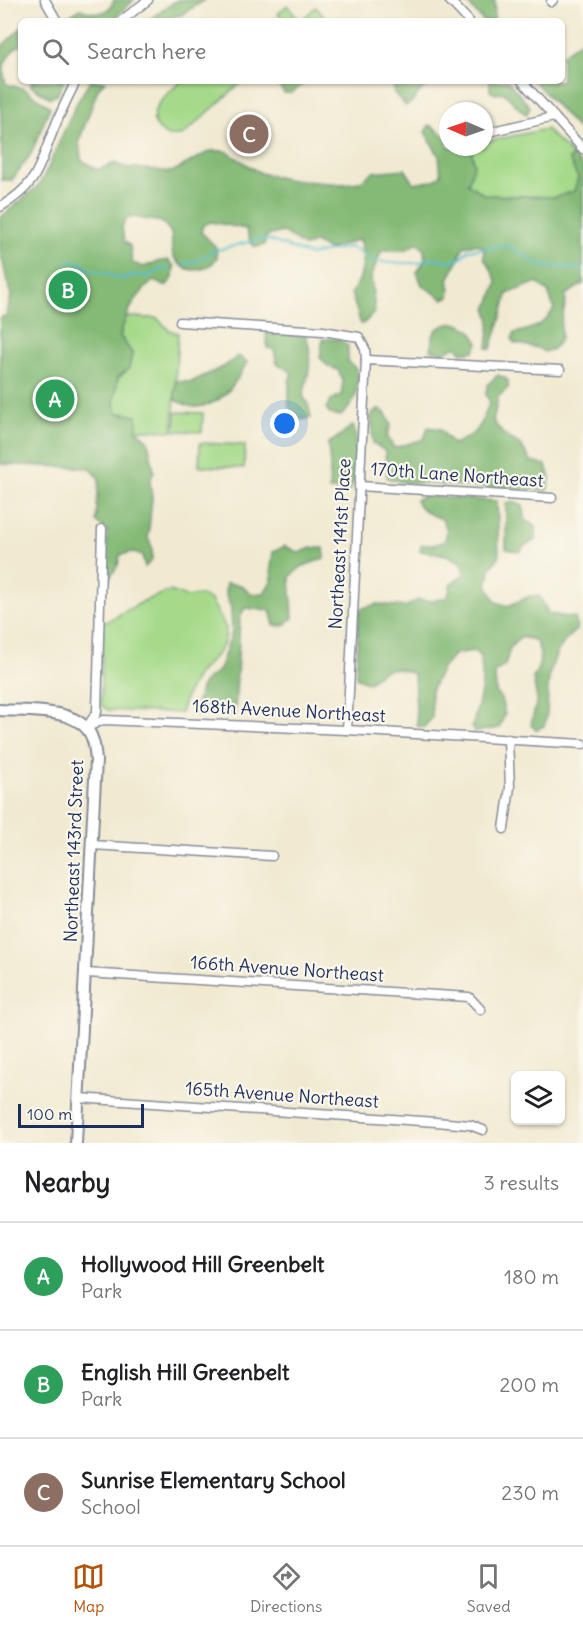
<!DOCTYPE html>
<style>
body{margin:0;font-family:Delius,sans-serif;background:#f2f2f2;color:#202124}
.controls{position:absolute;right:18px;bottom:18px;display:grid;overflow:hidden;border-radius:9px;box-shadow:0 2px 4px #0004}
.controls button{width:54px;height:54px;display:grid;place-items:center;padding:0;border:0;border-bottom:2px solid #e0e0e0;background:#fff;color:#202124;font:30px sans-serif}
.compass{position:absolute;left:439px;top:102px;width:54px;height:54px;border-radius:50%;background:#fff;box-shadow:0 2px 4px #0004;rotate:272deg}
.scale{position:absolute;left:18px;bottom:15px;width:126px;box-sizing:border-box;padding-left:6px;border:3px solid #1b2f5e;border-top:0;font-size:16px;line-height:21px;white-space:nowrap;color:#1b2f5e;-webkit-text-stroke:4px #fbf7ec;paint-order:stroke}
.you{position:absolute;left:285px;top:424px;width:21px;height:21px;margin:-15px;border:4px solid #fff;border-radius:50%;background:#1a73e8;box-shadow:0 0 0 9px #1a73e833}
.badge{display:grid;place-items:center;width:39px;height:39px;border-radius:50%;background:#b45309;color:#fff;font-size:20px;font-weight:700}
.pin{position:absolute;translate:-50% -50%;border:3px solid #fff;box-shadow:0 2px 6px #0006}
.list{margin:0;padding:0;list-style:none}
h2{display:flex;justify-content:space-between;align-items:center;height:78px;margin:0;padding:0 24px;font-size:26px}
h2 small{font-size:20px;font-weight:400;color:#757577}
.list li{display:grid;grid-template-columns:39px 1fr auto;gap:18px;align-items:center;box-sizing:border-box;height:108px;padding:0 24px;border-top:2px solid #e0e0e0}
.list b{display:block;font-size:22px;white-space:nowrap}
.list p{margin:0;font-size:20px;white-space:nowrap;color:#757577}
.list em{font-size:20px;font-style:normal;color:#757577}
.icon{flex:none;width:33px;height:33px;fill:none;stroke:currentColor;stroke-width:2;stroke-linecap:round;stroke-linejoin:round}
.map{position:relative;flex:none;width:583px;height:1143px;overflow:hidden}
.search{position:absolute;background:#fff;box-shadow:0 2px 4px #0004;left:18px;right:18px;top:18px;height:66px;display:flex;align-items:center;gap:15px;box-sizing:border-box;padding:0 21px;border-radius:9px;color:#757577;font-size:22px}
.sheet{height:402px;background:#fff}
nav{display:flex;justify-content:space-around;align-items:center;box-sizing:border-box;height:84px;border-top:2px solid #e0e0e0;background:#fff;font-size:16px;color:#757577}
nav a{display:grid;justify-items:center;gap:3px}
nav .on{color:#b45309}
.map>svg:first-child{display:block}
</style>
<div class="map">
<svg width="583" height="1143" viewBox="0 0 583 1143">
<rect width="100%" height="100%" fill="#fbf7ec"/>
<filter id="ink" filterUnits="userSpaceOnUse"><feTurbulence type="fractalNoise" baseFrequency=".0167" numOctaves="2"/><feDisplacementMap in="SourceGraphic" scale="12" xChannelSelector="R" yChannelSelector="G"/><feConvolveMatrix kernelMatrix="1 2 1 2 8 2 1 2 1" color-interpolation-filters="sRGB"/></filter>
<filter id="wash" filterUnits="userSpaceOnUse"><feTurbulence type="fractalNoise" baseFrequency=".008" numOctaves="4" result="noise"/><feDisplacementMap in="SourceGraphic" scale="24" xChannelSelector="R" yChannelSelector="G"/><feGaussianBlur stdDeviation="1.35" result="paint"/><feColorMatrix in="noise" values="0 0 0 0 0 0 0 0 0 0 0 0 0 0 0 0 0 1.4 0 .05"/><feComposite in="paint" operator="in"/></filter>
<g filter="url(#wash)">
<rect width="100%" height="100%" fill="#f1ead1"/>
<g fill="#a6da8a" stroke="#608474" stroke-width="1.5">
<polygon points="287,5 300,21 316,7 328,21 284,21 278,14"/>
<path d="M182,81H243L182,136H168C136,118 165,95 182,81Z"/>
<polygon points="546,129 573,156 569,159 578,178 574,192 556,197 485,195 468,184 474,165 471,147 484,147 484,142"/>
<polygon points="125,317 157,318 169,330 178,333 173,431 137,430 126,413 117,413 114,401 118,378 129,368 132,353 120,336"/>
<polygon points="176,412 203,413 202,432 175,431"/>
<polygon points="200,443 245,445 244,468 199,466"/>
<polygon points="170,591 186,597 200,595 211,600 226,628 225,642 218,653 198,674 186,696 181,713 108,710 101,705 102,624 146,600"/>
</g>
<g fill="#84ba76" stroke="#50746a" stroke-width="1.5">
<path d="M114,0H134L112,21H71L68,17L80,9C94,14 108,17 114,0Z"/>
<polygon points="177,0 205,0 181,15 168,18 165,21 147,21"/>
<polygon points="465,0 495,0 494,21 483,21"/>
<path d="M21,28V46L16,47C4,60 1,68 6,84L25,89L50,107L31,154L12,180H2L0,48Z"/>
<polygon points="583,39 583,115 581,117 583,135 534,81 562,81 562,55"/>
<polygon points="31,81 64,81 57,95 50,98 31,86"/>
<path d="M90,81H105L98,89L79,141L81,160L98,170L115,163L124,167L172,172L210,151H226L260,173L291,180L342,184L360,182L373,172L405,169L414,183L433,181L441,175L439,156L425,132L429,125C438,130 447,136 448,147H471L474,165L468,184L485,195L556,197L574,191L578,178L569,159L573,156L583,167V284L565,295L566,302L561,322V339L553,349L544,352L538,348L514,343L512,338L515,333C532,329 546,325 554,308L548,292L537,282L507,294C504,313 496,330 491,349L487,348L490,321L487,310L497,282L490,267L484,258V247L475,244L463,247L458,261L448,279L450,290L449,297L443,299L422,285L417,272L425,261L424,249L417,243L405,250H382L371,276L375,312L364,323L361,324L351,293C364,278 365,258 360,239L328,250L315,242L305,247L283,232L267,236L264,245L256,247L251,243L246,229L211,222L203,225L201,232L216,247L217,258C206,273 185,275 174,257C170,250 173,241 171,233C169,229 165,225 162,222L134,217L126,219L122,227L124,241L130,246L132,263L144,267L156,262L168,260L174,266L173,278L166,286L153,281C135,296 126,313 120,336L132,353L129,368L118,378L114,401L117,413L137,416V430L148,441L154,471L150,481L152,498L148,538L152,547V560L145,567L142,555L132,552L120,555L118,565L108,581L106,578L107,530L96,522L99,478L90,468L0,464V318L6,316L11,296L0,251V218L39,185L48,168L75,106Z"/>
<polygon points="276,81 308,81 291,93 284,93"/>
<polygon points="401,81 433,81 421,90 413,101 406,106 394,93 393,88"/>
<polygon points="490,81 508,81 530,107 527,114 524,113 503,92 496,94 490,91"/>
<path d="M454,323C467,326 473,331 478,343L474,351L462,353L456,346L443,353L431,350C433,330 434,327 454,323Z"/>
<path d="M266,333L306,336C314,355 308,377 303,396L308,404L311,418L301,420L289,407V382L292,372L277,364L274,349L267,348Z"/>
<path d="M323,339H339L348,346V361L358,371C358,393 357,401 341,416L330,414L326,408L331,400L341,395L343,381L338,370L328,366L320,357Z"/>
<path d="M238,356L247,362C236,383 223,405 197,407C190,408 181,402 175,400L176,381L191,382L225,366Z"/>
<path d="M498,375L508,380V388L498,397L493,421L504,435L521,445L531,461L546,465L550,478L547,491L402,482L387,478L385,451L373,443L371,414L380,409L386,414L391,425L387,436L394,448L424,439L428,427L440,429L453,444C480,433 480,429 490,401L486,396L487,385Z"/>
<path d="M353,426L356,434L354,481L349,491L329,490L330,467L328,443C339,439 343,431 353,426Z"/>
<path d="M423,496L497,501L499,557L490,569L487,585L496,602L508,606L530,596H539L549,614L575,618L577,629C558,645 550,663 548,688C547,701 549,713 544,726L536,730L531,725L537,699L533,678C541,665 543,653 535,640L520,637L510,648L505,665L495,672L496,692L501,699L505,714L499,728L475,732L472,727C479,703 486,681 480,656L473,651L455,654L442,668L431,691L432,718L424,727L417,726L414,674C393,666 385,665 369,683L356,677L359,609L378,604L405,607L418,600L432,601L448,597L451,584L464,574L462,563L447,555L420,551L421,545H433L445,541L447,530L442,519C431,515 420,511 416,500Z"/>
<polygon points="514,502 523,506 526,521 536,527 536,540 524,546 520,552 506,549 506,504"/>
<polygon points="285,546 299,553 311,548 324,548 325,558 301,567 290,577 293,618 283,626 274,625 270,610 245,608 240,617 235,714 193,714 203,683 219,670 232,633 231,608 225,593 226,583 241,585 251,594 264,593 272,580 271,568 273,552"/>
</g>
<g fill="none" stroke-linecap="round" stroke-linejoin="round">
<g stroke="#56bed3" stroke-width="2">
<polyline points="67,261 80,262 88,269 123,279 132,275 148,276 161,269 170,269"/>
<polyline points="184,264 200,260 213,251 261,239 272,241 310,255 349,247 359,251 369,260 390,263 418,263 434,258 451,261 461,258 468,250 509,246 541,266 583,269"/>
</g>
</g>
</g>
<g filter="url(#ink)">
<g fill="none" stroke-linecap="round" stroke-linejoin="round">
<g stroke="#868c98" stroke-width="11">
<g id="minor">
<polyline points="45,0 57,21"/>
<polyline points="449,0 469,21"/>
<polyline points="551,2 553,0"/>
<polyline points="121,21 148,0"/>
<polyline points="522,81 583,149"/>
<polyline points="484,133 554,117"/>
<path d="M0,207C42,182 38,165 56,124C62,109 69,95 76,81"/>
<polyline points="180,322 323,331 359,337 365,349 366,360 347,730"/>
<polyline points="366,360 560,370"/>
<polyline points="359,486 552,498"/>
<polyline points="87,727 97,712 102,529"/>
<polyline points="86,728 103,720 347,730 583,744"/>
<polyline points="504,829 510,787 508,739"/>
<polyline points="92,845 272,856"/>
<polyline points="86,973 469,997 481,1010"/>
<polyline points="78,1098 436,1122 470,1125 483,1130"/>
</g>
</g>
<g stroke="#868c98" stroke-width="14">
<path id="tertiary" d="M0,710C28,712 84,706 93,741C95,747 95,754 96,760L76,1143"/>
</g>
<use href="#minor" stroke="#fff" stroke-width="8"/>
<use href="#tertiary" stroke="#fff" stroke-width="10"/>
</g>
</g>
<g text-anchor="middle" stroke-width="4.5" stroke-linejoin="round" paint-order="stroke">
<g font-size="18" fill="#1b2f5e" stroke="#fbf7ec">
<text transform="translate(457 475) rotate(4)" y="6">170th Lane Northeast</text>
<text transform="translate(340 544) rotate(-87)" y="6">Northeast 141st Place</text>
<text transform="translate(289 711) rotate(3)" y="6">168th Avenue Northeast</text>
<text transform="translate(74 851) rotate(-88)" y="6">Northeast 143rd Street</text>
<text transform="translate(287 969) rotate(4)" y="6">166th Avenue Northeast</text>
<text transform="translate(282 1095) rotate(4)" y="6">165th Avenue Northeast</text>
</g>
</g>
</svg>
<div class="controls">
<button><svg class="icon" aria-label="layers" viewBox="0 0 24 24"><path d="M12 4l9 5-9 5-9-5zM3 14l9 5 9-5"/></svg></button>
</div>
<svg class="compass" viewBox="-18 -18 36 36"><path d="M0-13l5 13h-10z" fill="#e53935"/><path d="M0 13l5-13h-10z" fill="#757577"/></svg>
<div class="scale">100 m</div>
<div class="you"></div>
<div class="pin badge" style="left:55px;top:399px;background:#2e9e5b">A</div>
<div class="pin badge" style="left:68px;top:290px;background:#2e9e5b">B</div>
<div class="pin badge" style="left:249px;top:134px;background:#8d6e63">C</div>
<div class="search"><svg class="icon" aria-label="search" viewBox="0 0 24 24"><circle cx="10" cy="10" r="6"/><path d="M15 15l6 6"/></svg>Search here</div>
</div>
<section class="sheet">
<h2>Nearby<small>3 results</small></h2>
<ul class="list">
<li><span class="badge" style="background:#2e9e5b">A</span><div><b>Hollywood Hill Greenbelt</b><p>Park</p></div><em>180 m</em></li>
<li><span class="badge" style="background:#2e9e5b">B</span><div><b>English Hill Greenbelt</b><p>Park</p></div><em>200 m</em></li>
<li><span class="badge" style="background:#8d6e63">C</span><div><b>Sunrise Elementary School</b><p>School</p></div><em>230 m</em></li>
</ul>
</section>
<nav>
<a class="on"><svg class="icon" aria-label="map" viewBox="0 0 24 24"><path d="M3 6l6-2 6 2 6-2v14l-6 2-6-2-6 2zM9 4v14M15 6v14"/></svg>Map</a>
<a><svg class="icon" aria-label="directions" viewBox="0 0 24 24"><path d="M12 3l9 9-9 9-9-9zM9 14v-3h6M13 9l2 2-2 2"/></svg>Directions</a>
<a><svg class="icon" aria-label="saved" viewBox="0 0 24 24"><path d="M7 4h10v16l-5-4-5 4z"/></svg>Saved</a>
</nav>
